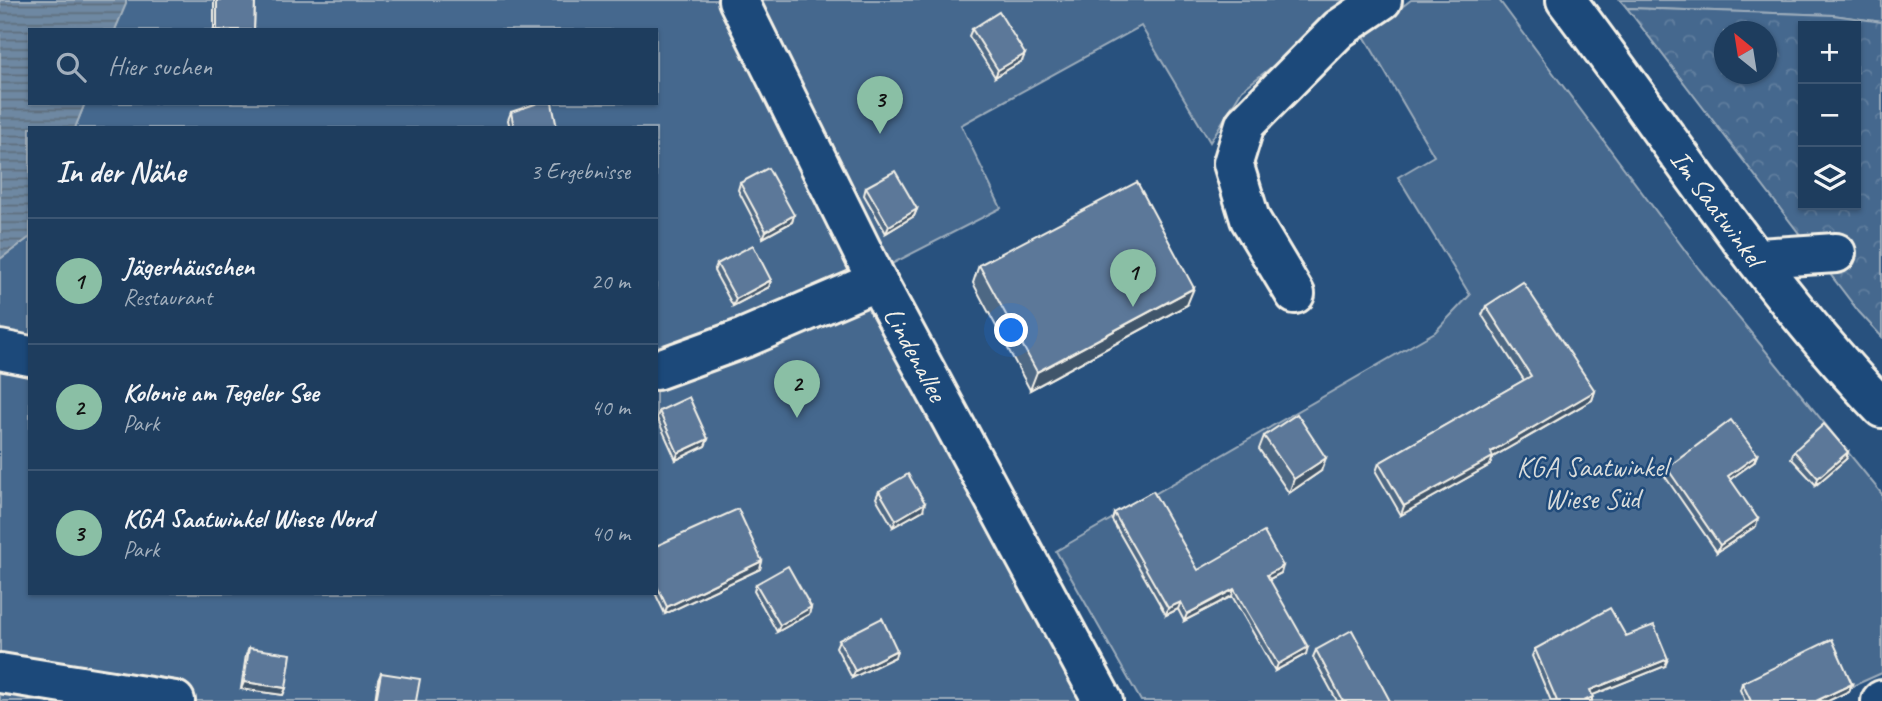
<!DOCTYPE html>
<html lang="de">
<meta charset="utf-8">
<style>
body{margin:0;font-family:Caveat,sans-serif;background:#264464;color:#f1f3f6}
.controls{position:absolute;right:21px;top:21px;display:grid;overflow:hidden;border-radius:0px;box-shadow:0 2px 5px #0004}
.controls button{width:63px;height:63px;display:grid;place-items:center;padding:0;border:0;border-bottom:2px solid #3c5673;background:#1e3d5e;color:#f1f3f6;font:35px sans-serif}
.compass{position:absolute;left:1714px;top:21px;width:63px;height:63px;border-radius:50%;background:#1e3d5e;box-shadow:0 2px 5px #0004;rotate:330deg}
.you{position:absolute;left:1012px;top:331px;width:24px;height:24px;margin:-18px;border:5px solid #fff;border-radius:50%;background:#1a73e8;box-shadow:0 0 0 10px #1a73e833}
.badge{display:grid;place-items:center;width:46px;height:46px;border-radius:50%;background:#8abfa5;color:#111;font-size:23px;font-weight:700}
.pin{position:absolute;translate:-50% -58px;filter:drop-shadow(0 2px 4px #0008)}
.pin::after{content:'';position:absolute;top:37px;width:24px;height:21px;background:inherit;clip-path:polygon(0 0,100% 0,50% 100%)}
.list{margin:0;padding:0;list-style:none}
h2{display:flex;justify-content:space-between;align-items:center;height:91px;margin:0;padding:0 28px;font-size:30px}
h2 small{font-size:23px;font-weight:400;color:#a1aebc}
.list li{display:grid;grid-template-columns:46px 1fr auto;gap:21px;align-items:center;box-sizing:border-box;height:126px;padding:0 28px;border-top:2px solid #3c5673}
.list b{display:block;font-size:26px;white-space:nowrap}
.list p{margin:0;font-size:23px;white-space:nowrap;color:#a1aebc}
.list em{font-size:23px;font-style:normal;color:#a1aebc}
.icon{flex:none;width:38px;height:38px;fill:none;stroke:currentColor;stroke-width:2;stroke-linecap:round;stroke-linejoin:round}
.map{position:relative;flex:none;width:1882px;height:701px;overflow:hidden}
.search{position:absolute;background:#1e3d5e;box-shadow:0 2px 5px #0004;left:28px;top:28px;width:630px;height:77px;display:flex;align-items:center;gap:18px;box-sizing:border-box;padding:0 24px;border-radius:0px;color:#a1aebc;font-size:26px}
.panel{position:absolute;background:#1e3d5e;box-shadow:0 2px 5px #0004;left:28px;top:126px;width:630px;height:469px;border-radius:0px}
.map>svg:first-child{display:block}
</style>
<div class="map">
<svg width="1882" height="701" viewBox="0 0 1882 701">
<defs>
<pattern id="forest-crowns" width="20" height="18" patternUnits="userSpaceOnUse" patternTransform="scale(1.75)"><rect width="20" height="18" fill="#45688e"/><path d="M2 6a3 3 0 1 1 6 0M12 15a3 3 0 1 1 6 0" fill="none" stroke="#607e9e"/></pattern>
<pattern id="water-rules" width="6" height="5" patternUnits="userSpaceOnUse" patternTransform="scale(1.75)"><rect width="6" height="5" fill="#6e88a2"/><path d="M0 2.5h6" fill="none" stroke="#5f6e7d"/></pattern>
</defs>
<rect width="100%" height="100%" fill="#28517e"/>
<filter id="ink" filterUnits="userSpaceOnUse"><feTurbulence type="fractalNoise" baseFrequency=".0143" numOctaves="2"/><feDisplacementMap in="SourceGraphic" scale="14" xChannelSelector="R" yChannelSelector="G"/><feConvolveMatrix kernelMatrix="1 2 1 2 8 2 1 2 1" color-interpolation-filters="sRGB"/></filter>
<g filter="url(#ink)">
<g fill="#45688e" stroke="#9cacbb" stroke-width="2">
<polygon points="126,0 1358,0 1242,90 1210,142 1141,26 961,125 1001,208 866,277 1082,701 0,701 0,259 30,237 30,593 656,593 656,128 75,128 85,103 656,103 656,30 115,30"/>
<polygon points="1411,0 1499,0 1699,269 1882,494 1882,673 1819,701 1141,701 1056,551 1435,332 1470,295 1398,177 1434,156 1364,36"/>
<polygon points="1620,0 1882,0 1882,22 1833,15 1627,8"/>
</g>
<path fill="url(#forest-crowns)" stroke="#9cacbb" stroke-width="2" fill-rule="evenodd" d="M1627,8L1833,15L1882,22V337L1859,312ZM1803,26H1856V205H1803ZM1724,32H1766V74H1724Z"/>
<polygon fill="url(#water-rules)" stroke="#a4b2be" stroke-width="2" points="0,0 126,0 126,4 115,30 30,30 30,103 85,103 75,128 30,128 30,237 0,259"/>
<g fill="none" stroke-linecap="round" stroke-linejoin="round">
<g stroke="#f4f1e8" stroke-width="44">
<g id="minor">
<path id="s1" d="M738,0L877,281L1103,701"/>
<path id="s2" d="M1566,0C1669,136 1763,284 1882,408"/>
<polyline points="1759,258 1836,253"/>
<polyline points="1295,294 1250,219 1233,163 1245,124 1339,29 1382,0"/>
<polyline points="0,350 30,356"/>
<polyline points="656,370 744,338 877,281"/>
<polyline points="0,673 175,701"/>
<polyline points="1881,701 1882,700"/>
</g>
</g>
<use href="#minor" stroke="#1f4a7a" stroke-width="38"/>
</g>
<g fill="#4e6784" stroke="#f4f1e8" stroke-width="2">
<polygon points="214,0 255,0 254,30 214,30"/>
<polygon points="972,29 1022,61 995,77 969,36"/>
<polygon points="511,112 557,128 510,128 508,120"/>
<polygon points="740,183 794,215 792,222 763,238 738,190"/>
<polygon points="866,187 917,209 914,216 886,233 864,195"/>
<polygon points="717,264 771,280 769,287 733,306 714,271"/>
<polygon points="979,265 1187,305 1030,390 973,283"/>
<polygon points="1486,306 1595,391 1592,400 1493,457 1490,465 1401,515 1376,472 1379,463 1524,380 1482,315"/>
<polygon points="659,411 708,439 705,446 676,460 657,418"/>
<polygon points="1264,436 1321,471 1289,493 1259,449"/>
<polygon points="1794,451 1846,459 1816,485 1791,458"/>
<polygon points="1757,455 1754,462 1730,479 1756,526 1717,552 1664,475 1667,468"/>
<polygon points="879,491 923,510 893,527 876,498"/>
<polygon points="1114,513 1198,570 1281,573 1269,579 1306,654 1275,671 1232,596 1184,621 1178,609 1166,615 1112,520"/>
<polygon points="656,546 762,561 760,569 665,614 655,593 656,593"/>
<polygon points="756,584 811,607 809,614 777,632 754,591"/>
<polygon points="1626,636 1665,666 1592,695 1592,701 1551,701 1532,656 1535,649"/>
<polygon points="839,640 897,650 895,657 852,678 836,647"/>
<polygon points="249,648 286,688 283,695 241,689 246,655"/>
<polygon points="1316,650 1390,701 1337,701 1313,657"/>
<polygon points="381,673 416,701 375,701 378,680"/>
<polygon points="1742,683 1852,684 1849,691 1828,701 1745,701 1740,690"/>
</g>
<g fill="#40546b" stroke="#f4f1e8" stroke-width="2">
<polygon points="1025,54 1022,61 995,77 998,70"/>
<polygon points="917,209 914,216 886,233 889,226"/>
<polygon points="794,215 792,222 763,238 766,231"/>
<polygon points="771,280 769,287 733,306 736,299"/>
<polygon points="1194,288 1187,305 1030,390 1037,372"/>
<polygon points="1595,391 1592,400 1493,457 1490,465 1401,515 1404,506 1491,452"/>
<polygon points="708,439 705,446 676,460 678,453"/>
<polygon points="1848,452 1846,459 1816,485 1818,478"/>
<polygon points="1757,455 1754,462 1725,483 1728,476"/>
<polygon points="1326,458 1321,471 1289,493 1294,479"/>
<polygon points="925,503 923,510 893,527 896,520"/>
<polygon points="1758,519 1756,526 1717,552 1720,545"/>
<polygon points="762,561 760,569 665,614 667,607"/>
<polygon points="1283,566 1281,573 1264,582 1267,575"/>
<polygon points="1234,589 1232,596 1184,621 1187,614"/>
<polygon points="1181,602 1178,609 1166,615 1168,608"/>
<polygon points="811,607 809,614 777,632 780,625"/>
<polygon points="1308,647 1306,654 1275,671 1278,664"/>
<polygon points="897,650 895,657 852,678 855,671"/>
<polygon points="1668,659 1665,666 1588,697 1590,690"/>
<polygon points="244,682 286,688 283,695 241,689"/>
<polygon points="1852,684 1849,691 1828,701 1816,701"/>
</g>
<g fill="#5b7899" stroke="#f4f1e8" stroke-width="2">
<polygon points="217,0 255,0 254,30 217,30"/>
<polygon points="999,12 1025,54 998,70 972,29"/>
<polygon points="538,103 552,103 557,128 514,128 511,112"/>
<polygon points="768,168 794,215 766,231 740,183"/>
<polygon points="895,171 917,209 889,226 866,187"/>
<polygon points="1137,182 1194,288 1037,372 979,265"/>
<polygon points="753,245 771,280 736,299 717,264"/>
<polygon points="1523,282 1595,391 1491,452 1493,457 1404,506 1379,463 1531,376 1486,306"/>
<polygon points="689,397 708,439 678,453 659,411"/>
<polygon points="1297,414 1326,458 1294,479 1264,436"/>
<polygon points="1731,420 1757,455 1728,476 1758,519 1720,545 1667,468"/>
<polygon points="1824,424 1848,452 1818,478 1794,451"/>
<polygon points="908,474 925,503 896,520 879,491"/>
<polygon points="1153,491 1198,570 1264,532 1283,566 1267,575 1308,647 1278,664 1234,589 1187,614 1181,602 1168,608 1114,513"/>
<polygon points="738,509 762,561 667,607 656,584 656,546"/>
<polygon points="788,566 811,607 780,625 756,584"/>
<polygon points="1610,608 1626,636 1654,625 1668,659 1590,690 1593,697 1584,701 1557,701 1535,649"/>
<polygon points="882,618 897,650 855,671 839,640"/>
<polygon points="1352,630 1390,701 1343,701 1316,650"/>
<polygon points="1832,639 1852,684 1816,701 1751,701 1742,683"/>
<polygon points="249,648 291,654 286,688 244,682"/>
<polygon points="381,673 420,679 416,701 376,701"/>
</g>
</g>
<g text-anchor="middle" stroke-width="5" stroke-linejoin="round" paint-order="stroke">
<g font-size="28" fill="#f4f1e8" stroke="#1f4a7a">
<text dy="10" stroke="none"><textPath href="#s2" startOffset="257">Im Saatwinkel</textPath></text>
<text dy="10" stroke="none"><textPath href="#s1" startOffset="396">Lindenallee</textPath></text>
</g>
<g font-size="28" fill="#dadcda" stroke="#1f4a7a">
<text x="1592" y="476">KGA Saatwinkel<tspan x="1592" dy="32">Wiese Süd</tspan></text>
</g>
</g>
</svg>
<div class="controls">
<button>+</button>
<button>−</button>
<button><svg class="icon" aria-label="layers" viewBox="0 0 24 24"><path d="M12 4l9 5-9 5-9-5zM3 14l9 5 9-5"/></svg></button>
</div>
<svg class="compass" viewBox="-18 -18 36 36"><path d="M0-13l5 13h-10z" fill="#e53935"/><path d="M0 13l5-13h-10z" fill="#a1aebc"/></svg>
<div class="you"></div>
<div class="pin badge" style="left:1133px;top:307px">1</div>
<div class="pin badge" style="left:797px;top:418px">2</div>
<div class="pin badge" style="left:880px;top:134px">3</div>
<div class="search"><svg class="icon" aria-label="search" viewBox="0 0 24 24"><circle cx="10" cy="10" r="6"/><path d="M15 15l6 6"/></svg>Hier suchen</div>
<section class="panel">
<h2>In der Nähe<small>3 Ergebnisse</small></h2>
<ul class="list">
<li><span class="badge">1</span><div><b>Jägerhäuschen</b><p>Restaurant</p></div><em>20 m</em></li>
<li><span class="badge">2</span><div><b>Kolonie am Tegeler See</b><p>Park</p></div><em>40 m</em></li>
<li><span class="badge">3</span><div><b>KGA Saatwinkel Wiese Nord</b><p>Park</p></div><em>40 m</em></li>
</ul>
</section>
</div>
